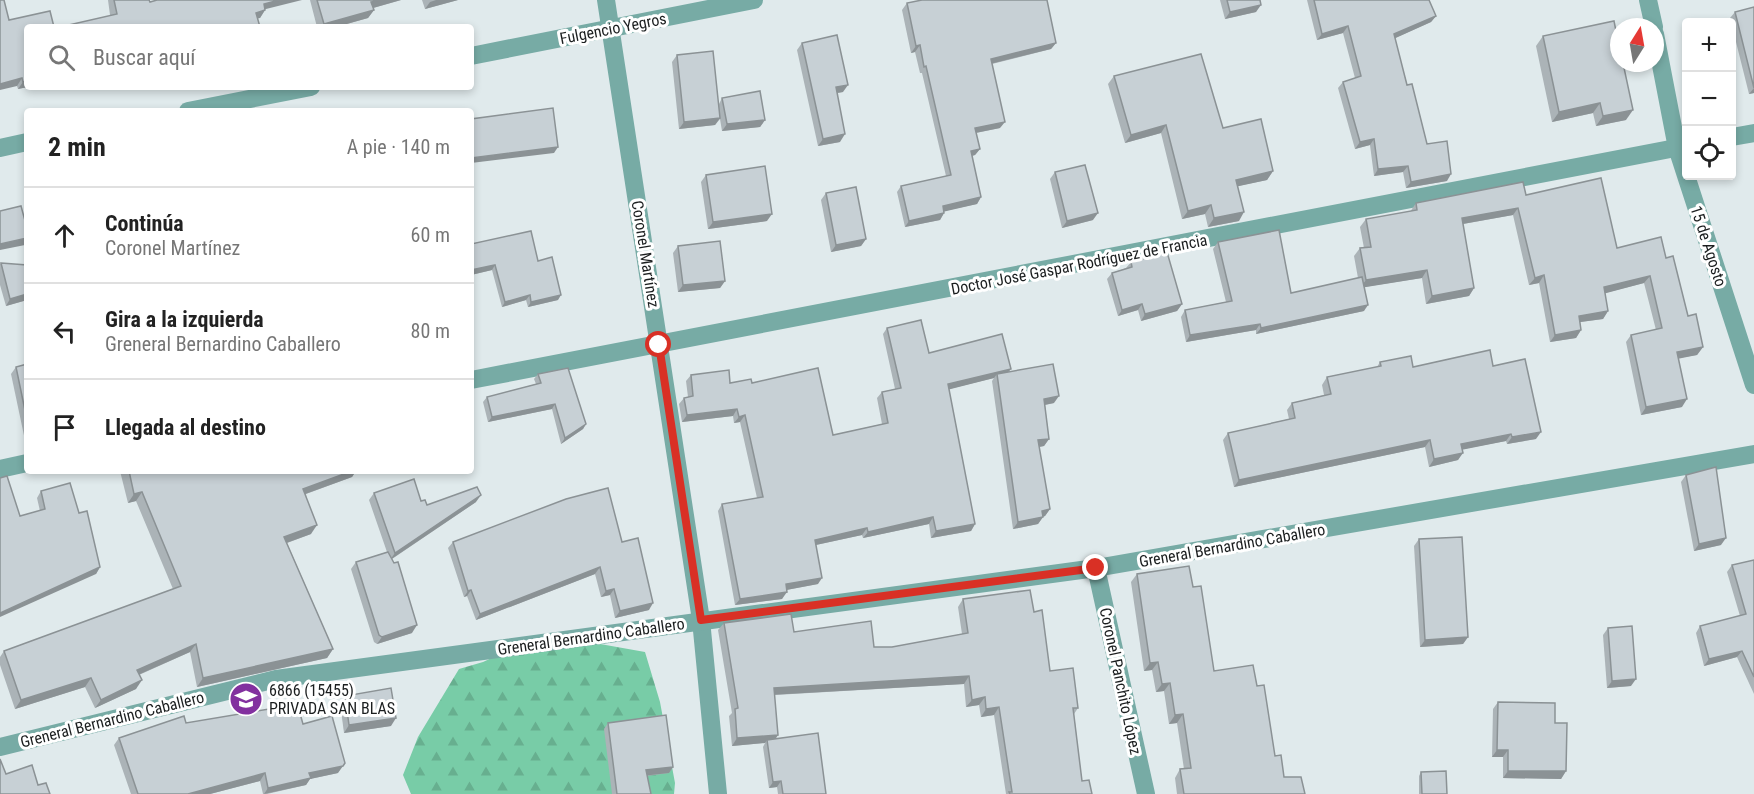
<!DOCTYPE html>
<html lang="es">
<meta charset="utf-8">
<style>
body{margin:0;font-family:"Roboto Condensed",sans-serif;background:#f2f2f2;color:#222}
.controls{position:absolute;right:18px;top:18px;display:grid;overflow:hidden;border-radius:6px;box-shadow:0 3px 9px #0003}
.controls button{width:54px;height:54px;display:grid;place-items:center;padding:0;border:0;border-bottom:2px solid #e0e0e0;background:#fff;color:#222;font:30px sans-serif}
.compass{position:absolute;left:1610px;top:18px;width:54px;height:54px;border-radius:50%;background:#fff;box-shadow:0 3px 9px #0003;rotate:11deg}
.stop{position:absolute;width:18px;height:18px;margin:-14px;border:4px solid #d93025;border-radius:50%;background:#fff}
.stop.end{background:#d93025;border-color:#fff;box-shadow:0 2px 6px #0008}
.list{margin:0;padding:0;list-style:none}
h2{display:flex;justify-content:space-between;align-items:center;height:78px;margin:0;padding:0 24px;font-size:26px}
h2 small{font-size:20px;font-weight:400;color:#767676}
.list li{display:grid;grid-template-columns:39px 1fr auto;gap:18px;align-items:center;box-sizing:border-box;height:96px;padding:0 24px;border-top:2px solid #e0e0e0}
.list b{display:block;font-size:22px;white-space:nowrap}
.list p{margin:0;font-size:20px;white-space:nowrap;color:#767676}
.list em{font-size:20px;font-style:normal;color:#767676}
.icon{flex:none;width:33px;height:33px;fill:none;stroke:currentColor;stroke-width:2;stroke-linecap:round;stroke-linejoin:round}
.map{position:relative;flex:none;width:1754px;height:794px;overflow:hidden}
.search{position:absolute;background:#fff;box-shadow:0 3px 9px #0003;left:24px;top:24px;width:450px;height:66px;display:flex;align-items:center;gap:15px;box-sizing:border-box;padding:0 21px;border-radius:6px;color:#767676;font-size:22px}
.panel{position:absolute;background:#fff;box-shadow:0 3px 9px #0003;left:24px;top:108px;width:450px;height:366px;border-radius:6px}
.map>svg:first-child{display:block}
</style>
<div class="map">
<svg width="1754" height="794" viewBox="0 0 1754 794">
<defs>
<pattern id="forest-firs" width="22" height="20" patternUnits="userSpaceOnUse" patternTransform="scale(1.5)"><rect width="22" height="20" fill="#78cca7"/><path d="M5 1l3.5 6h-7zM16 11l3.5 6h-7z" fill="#67af8f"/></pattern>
</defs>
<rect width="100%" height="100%" fill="#e0eaec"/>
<polygon fill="url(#forest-firs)" points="561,637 645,652 660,702 675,783 674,794 411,794 403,775 418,737 459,669 483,662 535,638"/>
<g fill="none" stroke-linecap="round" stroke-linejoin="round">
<g stroke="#77aba5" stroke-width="18">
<polyline points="606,0 701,620 718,794"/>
<polyline points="471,56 754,0"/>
<polyline points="188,111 311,87"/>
<polyline points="1732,137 1754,133"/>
<polyline points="0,148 27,142"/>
<polyline points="471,380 1686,146"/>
<polyline points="0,469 27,463"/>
<polyline points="1096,568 1146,794"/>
<polyline points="0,747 276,679 1096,568 1754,454"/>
</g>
<g stroke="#77aba5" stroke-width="18">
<polyline points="1648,0 1654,27"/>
<polyline points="1655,34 1677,148 1754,385"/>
</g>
</g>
<g fill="#abb3b7">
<polygon points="0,0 27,87 18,89 17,86"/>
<polygon points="108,0 149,0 150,2 265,10 260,18 257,18 110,15"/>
<polygon points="310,0 401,0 373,8 374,10 368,18 336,27 317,27"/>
<polygon points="422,0 458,0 425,9"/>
<polygon points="1220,0 1260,0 1256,12 1225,19"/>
<polygon points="1307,0 1429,0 1436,16 1431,22 1395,38 1407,85 1427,144 1447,181 1406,188 1403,172 1374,176 1370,145 1355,149 1338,88 1343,82 1355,78 1343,33 1317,40"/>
<polygon points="907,3 1056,43 1051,49 992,64 1000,128 976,133 980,149 975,155 972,156 981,197 977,204 944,211 944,213 940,220 905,227 897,192 901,186 946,176 922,73 920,73 915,52 911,53 902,10"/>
<polygon points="1754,7 1754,93 1749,94 1730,18 1735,12"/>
<polygon points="1543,36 1626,120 1596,126 1593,113 1552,122 1536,46"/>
<polygon points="802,43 843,92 837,93 840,142 818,146 797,50"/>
<polygon points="677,55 719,104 722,98 765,120 760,127 722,131 720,119 715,125 679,129 672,62"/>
<polygon points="1114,76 1223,128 1273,171 1267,180 1238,186 1239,221 1208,227 1205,214 1182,219 1161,133 1125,143 1108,84"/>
<polygon points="1055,172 1093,220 1062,228 1050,179"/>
<polygon points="706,175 767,221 708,229 701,182"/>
<polygon points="826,193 866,239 861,246 831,252 821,200"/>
<polygon points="1526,195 1617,248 1666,258 1688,316 1703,347 1697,355 1678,358 1682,407 1641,415 1626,342 1631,335 1656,330 1644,283 1605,293 1608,311 1603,319 1580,322 1581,330 1576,338 1550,342 1539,283 1529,285 1513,215 1463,224 1474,288 1469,296 1426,304 1422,278 1364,287 1364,311 1256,334 1256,330 1186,342 1181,317 1185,310 1226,302 1213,249 1218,242 1291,293 1358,278 1354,256 1360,248 1364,248 1360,227 1366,219 1410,212 1416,203"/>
<polygon points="471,244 538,261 558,300 528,307 526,300 502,307 492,270 471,275"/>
<polygon points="678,246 725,281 720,288 678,292 673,253"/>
<polygon points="1131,262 1182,304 1177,311 1141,321 1138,310 1118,316 1107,279 1112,273 1126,268"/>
<polygon points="1,263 27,300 6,306 0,285 0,264"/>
<polygon points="887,328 929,353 1008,372 1054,403 1045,405 1049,439 1044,446 1039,447 1050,509 1045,516 1043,517 1038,524 1013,529 992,381 994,378 949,389 975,524 971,531 931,538 929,524 863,538 862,535 816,545 818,584 786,590 782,599 735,605 718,511 722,504 757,498 740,422 734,423 733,416 682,422 679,404 684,398 688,397 686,381 691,375 730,383 752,383 833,435 882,424 877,398 882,392 895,389 883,334"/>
<polygon points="1380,362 1413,367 1493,366 1536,439 1507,444 1506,441 1463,449 1458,460 1429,467 1425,447 1234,487 1223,440 1228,433 1289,419 1287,410 1292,403 1324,395 1322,385 1327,377 1377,367"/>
<polygon points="27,364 27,445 26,445 11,374 16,367"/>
<polygon points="538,374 586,424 583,429 561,444 552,409 488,422 483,402 487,397 536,384 534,379"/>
<polygon points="120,471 356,471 352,477 306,494 311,534 287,543 333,649 327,658 197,687 190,652 139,675 136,689 95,708 85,687 15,709 0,665 0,657 4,651 173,589 136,501 128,503"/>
<polygon points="1686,475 1721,545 1694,551 1681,482"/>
<polygon points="41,491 79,513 100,567 96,574 20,516 40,511 37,498"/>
<polygon points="374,493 421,501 427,505 476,502 392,559 412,633 377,644 374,642 351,569 356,562 387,552 369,500"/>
<polygon points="1419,539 1468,637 1463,644 1420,647 1414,546"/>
<polygon points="453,542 622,542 649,610 615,618 610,595 601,597 595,574 476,620 467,596 464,597 448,548"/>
<polygon points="1754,560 1754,694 1737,657 1704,666 1696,633 1700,626 1740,616 1727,572 1732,565"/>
<polygon points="1137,574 1193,587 1214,671 1257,686 1275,756 1284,777 1305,794 1177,794 1175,778 1180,769 1184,769 1177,723 1169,724 1164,691 1156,692 1152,670 1144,671 1131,582"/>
<polygon points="963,599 1034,612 1050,671 1078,708 1074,714 1082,781 1092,794 1006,794 994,715 981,717 979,705 966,707 964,684 775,695 775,739 826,794 778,794 777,787 769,788 763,747 765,743 732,746 729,716 732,713 718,630 724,623 794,632 874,647 892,647 962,634 958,607"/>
<polygon points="1608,628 1631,686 1607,688 1603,635"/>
<polygon points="345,696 391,726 344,733 340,703"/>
<polygon points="1498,702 1555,723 1566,771 1561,779 1503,778 1503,757 1492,757 1493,709"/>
<polygon points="289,712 303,724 338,773 310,779 306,785 267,794 263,794 260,781 210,794 131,794 114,745 119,738 186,723"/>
<polygon points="608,723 673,767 669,773 647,776 651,794 612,794 604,729"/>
<polygon points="1421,772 1447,794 1419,794 1419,776"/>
</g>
<g fill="#8b9295">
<polygon points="279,0 302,0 258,11 264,4"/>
<polygon points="380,0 401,0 366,10 371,2"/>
<polygon points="436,0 458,0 425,9 430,2"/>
<polygon points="1261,5 1256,12 1225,19 1230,12"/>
<polygon points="265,10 260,18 250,20 256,13"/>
<polygon points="374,10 368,18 336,27 322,27 324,24"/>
<polygon points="1436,16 1431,22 1389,41 1394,34"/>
<polygon points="1348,26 1343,33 1317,40 1322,34"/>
<polygon points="1056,43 1051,49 986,65 991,59"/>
<polygon points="920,45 915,52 911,53 916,46"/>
<polygon points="22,78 17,86 0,90 0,84"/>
<polygon points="27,81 27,87 28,87 18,89 23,82"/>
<polygon points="848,85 843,92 831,94 836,87"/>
<polygon points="1754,88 1754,93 1749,94"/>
<polygon points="1600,103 1593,113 1552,122 1559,112"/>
<polygon points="1633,110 1626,120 1596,126 1603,116"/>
<polygon points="720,118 715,125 679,129 684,122"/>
<polygon points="765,120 760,127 722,131 727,124"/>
<polygon points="1005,122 1000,128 970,134 975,128"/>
<polygon points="1166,125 1161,133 1125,143 1131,135"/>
<polygon points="845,134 840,142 818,146 823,139"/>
<polygon points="1374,139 1370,145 1355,149 1360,142"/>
<polygon points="558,147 554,153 471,163 471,158"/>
<polygon points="980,149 975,155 967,157 971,151"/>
<polygon points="1408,166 1403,172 1374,176 1378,169"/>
<polygon points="1273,171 1267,180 1230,188 1236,180"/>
<polygon points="1451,174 1447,181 1406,188 1411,182"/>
<polygon points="981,197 977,204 938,213 943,206"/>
<polygon points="1211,205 1205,214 1182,219 1188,211"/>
<polygon points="1518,208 1513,215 1457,225 1462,218"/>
<polygon points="1244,212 1239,221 1208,227 1214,218"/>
<polygon points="944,213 940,220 905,227 909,221"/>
<polygon points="1098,213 1093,220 1062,228 1067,221"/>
<polygon points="772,214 767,221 708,229 713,222"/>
<polygon points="27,238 27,241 25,245 0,250 0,244"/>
<polygon points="866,239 861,246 831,252 836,245"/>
<polygon points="495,265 492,270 471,275 471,270"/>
<polygon points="1427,270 1422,278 1360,288 1366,280"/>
<polygon points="1544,275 1539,283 1529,285 1535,278"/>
<polygon points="1650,276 1644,283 1599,295 1604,287"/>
<polygon points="725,281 720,288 678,292 683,285"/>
<polygon points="1474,288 1469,296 1426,304 1432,296"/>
<polygon points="27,294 27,300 6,306 10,299"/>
<polygon points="530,295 526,300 502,307 505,302"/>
<polygon points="561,295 558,300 528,307 531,302"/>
<polygon points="1142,304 1138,310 1118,316 1122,310"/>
<polygon points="1182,304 1177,311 1141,321 1145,314"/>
<polygon points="1368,305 1364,311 1256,334 1261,328"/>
<polygon points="1608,311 1603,319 1573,323 1579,316"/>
<polygon points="1260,324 1256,330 1186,342 1190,335"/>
<polygon points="1581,330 1576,338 1550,342 1555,335"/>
<polygon points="1703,347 1697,355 1672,360 1677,352"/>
<polygon points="1011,369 1006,375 997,374 994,378 943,391 948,384"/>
<polygon points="1059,396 1054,403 1039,406 1044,399"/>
<polygon points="1687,399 1682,407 1641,415 1646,407"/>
<polygon points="555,404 552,409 488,422 492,417"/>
<polygon points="737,409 733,416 682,422 687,415"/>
<polygon points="745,415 740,422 734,423 739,417"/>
<polygon points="586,424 583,429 561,444 565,438"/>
<polygon points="1541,432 1536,439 1507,444 1512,437"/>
<polygon points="1511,434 1506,441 1456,451 1461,444"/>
<polygon points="1049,439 1044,446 1033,448 1038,440"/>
<polygon points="1430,440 1425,447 1234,487 1239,480"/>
<polygon points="1463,453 1458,460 1429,467 1434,459"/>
<polygon points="352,471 356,471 352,477 297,497 303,489"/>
<polygon points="142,492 136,501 128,503 134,494"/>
<polygon points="481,495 476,502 390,560 395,553"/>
<polygon points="1050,509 1045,516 1037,518 1042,511"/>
<polygon points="933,517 929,524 863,538 868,532"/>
<polygon points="1043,517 1038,524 1013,529 1018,522"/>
<polygon points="975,524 971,531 931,538 936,531"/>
<polygon points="317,525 311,534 278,546 284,537"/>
<polygon points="867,528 862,535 811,546 815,540"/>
<polygon points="1726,538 1721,545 1694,551 1699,544"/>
<polygon points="100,567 96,574 0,617 0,613"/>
<polygon points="600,567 595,574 476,620 480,614"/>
<polygon points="822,578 818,584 781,591 786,584"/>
<polygon points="614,589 610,595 601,597 606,591"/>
<polygon points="471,590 467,596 464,597 468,591"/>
<polygon points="787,592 782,599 735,605 740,599"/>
<polygon points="653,603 649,610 615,618 620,611"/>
<polygon points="417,625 412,633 377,644 382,637"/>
<polygon points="1468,637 1463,644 1420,647 1425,640"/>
<polygon points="196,644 190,652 131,678 137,670"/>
<polygon points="333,649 327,658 197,687 203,678"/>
<polygon points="1742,651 1737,657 1704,666 1709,659"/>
<polygon points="1158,662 1152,670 1144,671 1150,663"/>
<polygon points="969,676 964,684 769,695 774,688"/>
<polygon points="91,678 85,687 15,709 21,700"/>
<polygon points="1636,679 1631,686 1607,688 1612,681"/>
<polygon points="142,680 136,689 95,708 101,700"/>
<polygon points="1170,683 1164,691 1156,692 1162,684"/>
<polygon points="985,697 979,705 966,707 972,700"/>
<polygon points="999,707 994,715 981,717 986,709"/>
<polygon points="1183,714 1177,723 1169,724 1175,715"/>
<polygon points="396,718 391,726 344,733 349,725"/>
<polygon points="778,735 773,743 767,740 765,743 732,746 737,738"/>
<polygon points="1497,750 1508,750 1503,757 1492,757"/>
<polygon points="343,766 338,773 310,779 306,785 264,794 268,788 309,773"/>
<polygon points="673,767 669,773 642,776 646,770"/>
<polygon points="1508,771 1566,771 1561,779 1503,778"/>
<polygon points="265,773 260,781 210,794 188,794"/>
<polygon points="781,781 777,787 769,788 773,782"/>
</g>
<g fill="#c7d0d5" stroke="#8b9295" stroke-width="1.5">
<polygon points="0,0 4,0 9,20 50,11 54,27 27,27 27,81 23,82 22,78 0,84"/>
<polygon points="114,0 149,0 150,2 157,0 279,0 264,4 265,10 256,13 260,27 60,27 117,14"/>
<polygon points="317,0 380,0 371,2 374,10 324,24"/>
<polygon points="922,0 1047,0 1056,43 991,59 1005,122 975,128 980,149 971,151 981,197 943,206 944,213 909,221 901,186 951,175 926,66 924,67 920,45 916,46 907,3"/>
<polygon points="1227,0 1260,0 1261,5 1230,12"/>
<polygon points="1314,0 1429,0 1436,16 1394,34 1407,85 1412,84 1427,144 1447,141 1451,174 1411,182 1408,166 1378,169 1374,139 1360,142 1343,82 1361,76 1348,26 1322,34"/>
<polygon points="1754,7 1754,88 1735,12"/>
<polygon points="1614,21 1619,46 1619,63 1623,63 1633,110 1603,116 1600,103 1559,112 1543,36"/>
<polygon points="837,35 848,85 836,87 845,134 823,139 802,43"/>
<polygon points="713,51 720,118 684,122 677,55"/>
<polygon points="1201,54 1223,128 1261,119 1273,171 1236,180 1244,212 1214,218 1211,205 1188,211 1166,125 1131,135 1114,76"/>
<polygon points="760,91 765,120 727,124 722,98"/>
<polygon points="553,108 558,147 471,158 471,119"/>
<polygon points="1085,165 1098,213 1067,221 1055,172"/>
<polygon points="765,166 772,214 713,222 706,175"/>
<polygon points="1601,178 1617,248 1661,237 1666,258 1673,256 1688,316 1696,314 1703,347 1677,352 1687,399 1646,407 1631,335 1662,328 1650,276 1604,287 1608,311 1579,316 1581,330 1555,335 1544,275 1535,278 1518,208 1462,218 1474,288 1432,296 1427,270 1366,280 1360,248 1371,247 1366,219 1417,210 1416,203 1523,182 1526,195"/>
<polygon points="856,187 866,239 836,245 826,193"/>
<polygon points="21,206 27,228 27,238 0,244 0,211"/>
<polygon points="1279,230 1291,293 1362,277 1368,305 1261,328 1260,324 1190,335 1185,310 1232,301 1218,242"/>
<polygon points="531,231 538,261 552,257 561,295 531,302 530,295 505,302 495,265 471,270 471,244"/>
<polygon points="720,241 725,281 683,285 678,246"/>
<polygon points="1167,252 1182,304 1145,314 1142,304 1122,310 1112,273 1132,267 1131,262"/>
<polygon points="1,263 27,265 27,294 10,299"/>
<polygon points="921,320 929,353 1002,334 1011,369 948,384 975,524 936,531 933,517 868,532 867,528 815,540 822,578 786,584 787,592 740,599 722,504 763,497 745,415 739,417 737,409 687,415 684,398 693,396 691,375 729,370 730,383 751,379 752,383 818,368 833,435 888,423 882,392 901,388 887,328"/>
<polygon points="1490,350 1493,366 1525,359 1541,432 1512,437 1511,434 1461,444 1463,453 1434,459 1430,440 1239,480 1228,433 1295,418 1292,403 1331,394 1327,377 1381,366 1380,362 1411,356 1413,367"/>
<polygon points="27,364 27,420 16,367"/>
<polygon points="1053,364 1059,396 1044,399 1049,439 1038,440 1050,509 1042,511 1043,517 1018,522 997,374"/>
<polygon points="568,368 586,424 565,438 555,404 492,417 487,397 541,383 538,374"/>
<polygon points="1716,467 1726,538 1699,544 1686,475"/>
<polygon points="129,471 352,471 303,489 317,525 284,537 333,649 203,678 196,644 137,670 142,680 101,700 91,678 21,700 4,651 181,586 142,492 134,494"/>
<polygon points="7,476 20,516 45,509 41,491 70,483 79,513 87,511 100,567 0,613 0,478"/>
<polygon points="414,479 421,501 425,500 427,505 477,487 481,495 395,553 374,493"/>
<polygon points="608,488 622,542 638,538 653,603 620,611 614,589 606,591 600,567 480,614 471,590 468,591 453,542 566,499"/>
<polygon points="1462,537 1468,637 1425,640 1419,539"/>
<polygon points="388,552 394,563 398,562 417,625 382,637 379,635 356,562"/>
<polygon points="1754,560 1754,677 1742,651 1709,659 1700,626 1746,614 1732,565"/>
<polygon points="1189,566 1193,587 1201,586 1214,671 1253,665 1257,686 1264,685 1275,756 1281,755 1284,777 1301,777 1305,794 1184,794 1180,769 1191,768 1183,714 1175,715 1170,683 1162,684 1158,662 1150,663 1137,574"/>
<polygon points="1030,590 1034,612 1042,610 1050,671 1073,668 1078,708 1073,708 1082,781 1089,780 1092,794 1010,794 1009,792 1012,792 999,707 986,709 985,697 972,700 969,676 774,688 778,735 737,738 735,709 738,708 724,623 791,614 794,632 871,621 874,647 892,647 968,633 963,599"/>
<polygon points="1632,626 1636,679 1612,681 1608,628"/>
<polygon points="391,688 396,718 349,725 345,696"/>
<polygon points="1498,702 1555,703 1555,723 1567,723 1566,771 1508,771 1508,750 1497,750"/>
<polygon points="287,706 289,712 299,710 303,724 332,716 345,763 343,766 309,773 311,778 268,788 265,773 188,794 138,794 119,738 184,716 186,723"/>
<polygon points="666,715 673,767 646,770 651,794 617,794 608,723"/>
<polygon points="818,733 826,794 783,794 781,781 773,782 767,740"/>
<polygon points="0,759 6,774 32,765 38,785 46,783 50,794 0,794"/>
<polygon points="1446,771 1447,794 1422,794 1421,772"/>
</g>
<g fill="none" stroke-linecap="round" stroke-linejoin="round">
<polyline stroke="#d93025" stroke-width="8" points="659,345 701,620 1096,568"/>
</g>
<defs>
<g id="school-disc" transform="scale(1.725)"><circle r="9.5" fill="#82309f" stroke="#fff"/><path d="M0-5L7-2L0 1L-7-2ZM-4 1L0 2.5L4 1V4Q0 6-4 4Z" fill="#fff"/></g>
</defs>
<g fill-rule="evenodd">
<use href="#school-disc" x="246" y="699"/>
</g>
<g text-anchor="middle" stroke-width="6" stroke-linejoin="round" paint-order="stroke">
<g font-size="16" fill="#1b1e1f" stroke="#fff">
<text transform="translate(613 28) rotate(-11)" y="6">Fulgencio Yegros</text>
<text transform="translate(1709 246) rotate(72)" y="6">15 de Agosto</text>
<text transform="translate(646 254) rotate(81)" y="6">Coronel Martínez</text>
<text transform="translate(1079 264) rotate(-11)" y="6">Doctor José Gaspar Rodríguez de Francia</text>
<text transform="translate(1232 545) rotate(-10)" y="6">Greneral Bernardino Caballero</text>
<text transform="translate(591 636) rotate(-8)" y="6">Greneral Bernardino Caballero</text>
<text transform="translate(1121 681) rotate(78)" y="6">Coronel Panchito López</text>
<text transform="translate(112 719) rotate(-14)" y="6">Greneral Bernardino Caballero</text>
</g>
<g font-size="16" fill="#1b1e1f" stroke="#fff" text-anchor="start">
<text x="269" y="696">6866 (15455)<tspan x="269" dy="18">PRIVADA SAN BLAS</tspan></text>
</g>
</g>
</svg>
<div class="controls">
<button>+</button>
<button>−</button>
<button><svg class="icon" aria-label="locate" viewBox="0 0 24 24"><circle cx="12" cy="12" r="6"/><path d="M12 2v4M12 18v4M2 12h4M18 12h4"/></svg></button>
</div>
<svg class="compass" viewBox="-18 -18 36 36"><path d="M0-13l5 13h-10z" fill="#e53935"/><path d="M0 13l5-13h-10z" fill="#767676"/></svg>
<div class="stop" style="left:659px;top:345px"></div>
<div class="stop end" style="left:1096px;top:568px"></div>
<div class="search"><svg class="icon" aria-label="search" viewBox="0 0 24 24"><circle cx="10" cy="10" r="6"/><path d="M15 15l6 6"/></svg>Buscar aquí</div>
<section class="panel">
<h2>2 min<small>A pie · 140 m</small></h2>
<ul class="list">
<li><svg class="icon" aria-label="ahead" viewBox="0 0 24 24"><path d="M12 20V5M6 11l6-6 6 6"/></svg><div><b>Continúa</b><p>Coronel Martínez</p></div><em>60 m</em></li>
<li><svg class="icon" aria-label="left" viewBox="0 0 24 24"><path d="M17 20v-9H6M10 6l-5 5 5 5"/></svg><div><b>Gira a la izquierda</b><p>Greneral Bernardino Caballero</p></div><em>80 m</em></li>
<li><svg class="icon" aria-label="arrive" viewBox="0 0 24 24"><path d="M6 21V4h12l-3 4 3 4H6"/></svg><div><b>Llegada al destino</b></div></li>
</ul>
</section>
</div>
